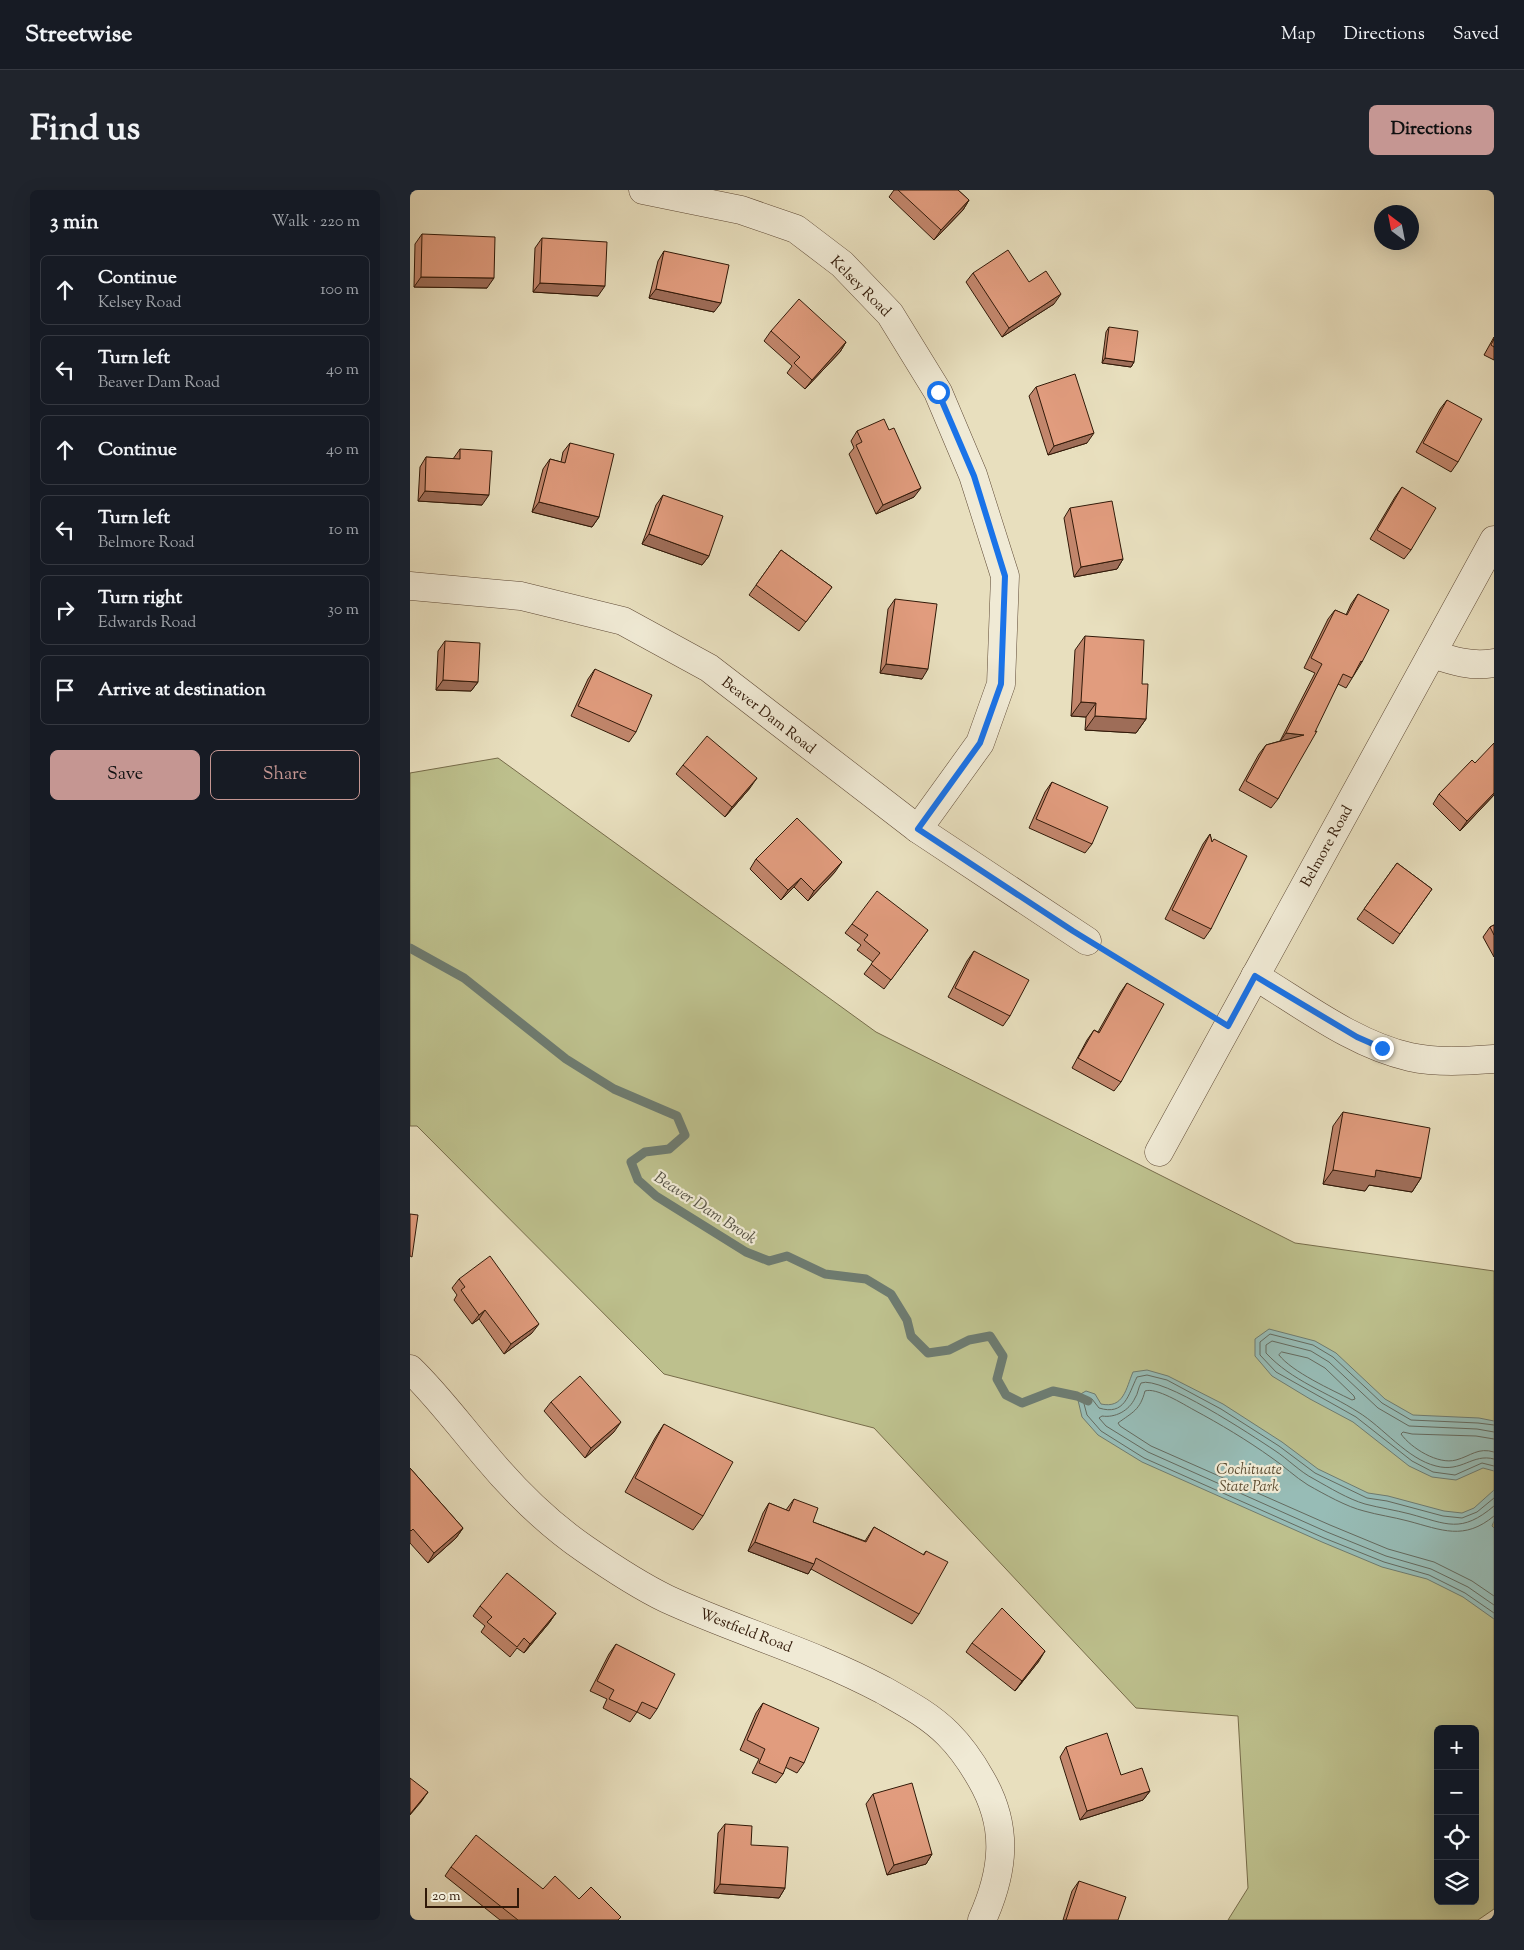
<!DOCTYPE html>
<meta charset="utf-8">
<style>
body{margin:0;font-family:"Sorts Mill Goudy",serif;background:#20242c;color:#f1f3f6}
.controls{position:absolute;right:15px;bottom:15px;display:grid;overflow:hidden;border-radius:8px;box-shadow:0 5px 20px #0002}
.controls button{width:45px;height:45px;display:grid;place-items:center;padding:0;border:0;border-bottom:1px solid #363941;background:#171b24;color:#f1f3f6;font:25px sans-serif}
.compass{position:absolute;left:964px;top:15px;width:45px;height:45px;border-radius:50%;background:#171b24;box-shadow:0 5px 20px #0002;rotate:328deg}
.scale{position:absolute;left:15px;bottom:12px;width:94px;box-sizing:border-box;padding-left:5px;border:2px solid #311908;border-top:0;font-size:14px;line-height:18px;white-space:nowrap;color:#311908;-webkit-text-stroke:4px #f0ead5;paint-order:stroke}
.stop{position:absolute;width:15px;height:15px;margin:-11px;border:4px solid #1a73e8;border-radius:50%;background:#fff}
.stop.end{background:#1a73e8;border-color:#fff;box-shadow:0 1px 5px #0008}
.list{margin:0;padding:0;list-style:none}
h2{display:flex;justify-content:space-between;align-items:center;height:65px;margin:0;padding:0 20px;font-size:21px}
h2 small{font-size:16px;font-weight:400;color:#9ea1a6}
.list li{display:grid;grid-template-columns:32px 1fr auto;gap:15px;align-items:center;box-sizing:border-box;height:70px;margin:0 10px 10px;padding:0 10px;border:1px solid #363941;border-radius:8px}
.list b{display:block;font-size:19px;white-space:nowrap}
.list p{margin:0;font-size:16px;white-space:nowrap;color:#9ea1a6}
.list em{font-size:16px;font-style:normal;color:#9ea1a6}
.actions{display:flex;gap:10px;padding:15px 20px}
.actions a{flex:1;padding:11px 0;border:1px solid #c59692;border-radius:8px;text-align:center;font-size:18px;color:#c59692}
.actions .main{background:#c59692;color:#111}
.icon{flex:none;width:28px;height:28px;fill:none;stroke:currentColor;stroke-width:2;stroke-linecap:round;stroke-linejoin:round}
.map{position:relative;flex:none;width:1084px;height:1730px;overflow:hidden;border-radius:8px}
header{display:flex;align-items:center;gap:30px;box-sizing:border-box;height:70px;padding:0 25px;background:#171b24;border-bottom:1px solid #363941}
header strong{font-size:24px}
nav{display:flex;gap:28px;margin-inline-start:auto;font-size:18px}
.intro{display:flex;align-items:center;justify-content:space-between;box-sizing:border-box;height:120px;padding:0 30px}
h1{margin:0;font-size:35px}
.button{padding:12px 22px;border-radius:8px;background:#c59692;color:#111;font-size:18px;font-weight:700}
main{display:flex;gap:30px;padding:0 30px}
aside{flex:1;background:#171b24;border-radius:8px;box-shadow:0 5px 20px #0002}
.map>svg:first-child{display:block}
</style>
<header>
<strong>Streetwise</strong>
<nav><a>Map</a><a>Directions</a><a>Saved</a></nav>
</header>
<div class="intro"><h1>Find us</h1><a class="button">Directions</a></div>
<main>
<aside>
<h2>3 min<small>Walk · 220 m</small></h2>
<ul class="list">
<li><svg class="icon" aria-label="ahead" viewBox="0 0 24 24"><path d="M12 20V5M6 11l6-6 6 6"/></svg><div><b>Continue</b><p>Kelsey Road</p></div><em>100 m</em></li>
<li><svg class="icon" aria-label="left" viewBox="0 0 24 24"><path d="M17 20v-9H6M10 6l-5 5 5 5"/></svg><div><b>Turn left</b><p>Beaver Dam Road</p></div><em>40 m</em></li>
<li><svg class="icon" aria-label="ahead" viewBox="0 0 24 24"><path d="M12 20V5M6 11l6-6 6 6"/></svg><div><b>Continue</b></div><em>40 m</em></li>
<li><svg class="icon" aria-label="left" viewBox="0 0 24 24"><path d="M17 20v-9H6M10 6l-5 5 5 5"/></svg><div><b>Turn left</b><p>Belmore Road</p></div><em>10 m</em></li>
<li><svg class="icon" aria-label="right" viewBox="0 0 24 24"><path d="M7 20v-9h11M14 6l5 5-5 5"/></svg><div><b>Turn right</b><p>Edwards Road</p></div><em>30 m</em></li>
<li><svg class="icon" aria-label="arrive" viewBox="0 0 24 24"><path d="M6 21V4h12l-3 4 3 4H6"/></svg><div><b>Arrive at destination</b></div></li>
</ul>
<div class="actions"><a class="main">Save</a><a>Share</a></div>
</aside>
<div class="map">
<svg width="1084" height="1730" viewBox="0 0 1084 1730">
<rect width="100%" height="100%" fill="#e8dfbe"/>
<filter id="stains"><feTurbulence type="fractalNoise" baseFrequency=".004" numOctaves="4"/><feColorMatrix values="0 0 0 0 .2 0 0 0 0 .09 0 0 0 0 .02 0 0 0 .5 -.17"/></filter>
<radialGradient id="worn" r=".72"><stop offset=".6" stop-color="#630" stop-opacity="0"/><stop offset="1" stop-color="#630" stop-opacity=".3"/></radialGradient>
<path fill="#bdc08d" stroke="#776c4a" fill-rule="evenodd" d="M88,568L466,842L885,1053L1084,1081V1719L1068,1730H818L838,1698L828,1526L726,1518L464,1238L254,1184L7,936H0V583ZM1028,1539H1065V1711H1028Z"/>
<g fill="#97bcb6" stroke="#6e7b70">
<polygon points="859,1139 905,1151 926,1163 975,1209 1003,1225 1069,1228 1084,1231 1084,1281 1073,1278 1046,1290 1022,1287 999,1276 943,1232 900,1209 862,1186 845,1166 845,1149"/>
<path d="M737,1180L758,1186L813,1214L872,1252L908,1279L958,1303L978,1306L1034,1321L1052,1323L1064,1318L1084,1300V1331L1082,1336L1084,1338V1429L1053,1407L1017,1389L972,1377L912,1352L732,1272L688,1245L672,1227L667,1206L676,1201L685,1204L691,1214C714,1219 716,1198 723,1182Z"/>
</g>
<g fill="none" stroke-linecap="round" stroke-linejoin="round">
<g stroke="#646a5f" stroke-width="1">
<path d="M872,1162L898,1168L915,1178L944,1206L945,1209L942,1210C922,1200 882,1182 869,1165Z"/>
<polyline points="1084,1235 1068,1233 1001,1230 972,1213 923,1167 903,1155 860,1144 850,1152 850,1165 866,1182 946,1227 1002,1271 1023,1282 1045,1285 1072,1273 1084,1276"/>
<path d="M1084,1242L1067,1239L999,1236L968,1218L919,1172L901,1161L862,1151L856,1155V1163C882,1191 917,1202 948,1222C973,1237 997,1269 1026,1276C1052,1283 1062,1263 1084,1269"/>
<path d="M1084,1249L1066,1246L1002,1244L993,1242L991,1244C1001,1258 1028,1275 1046,1270C1061,1266 1068,1257 1084,1262"/>
<path d="M1084,1308L1067,1322L1052,1328L1033,1326L977,1311L957,1308L905,1283L869,1256L811,1219L757,1190L737,1185L727,1187C718,1205 715,1226 689,1218L682,1209L676,1207L673,1210L677,1225L691,1241L734,1268L914,1348L974,1372L1019,1385L1055,1403L1084,1423"/>
<path d="M1084,1316C1051,1344 1037,1334 1000,1324C985,1320 970,1318 955,1314C938,1309 920,1298 904,1289C890,1282 878,1269 864,1260C843,1246 751,1185 731,1193C728,1198 728,1204 725,1208C719,1221 705,1228 692,1226L689,1228L696,1236L738,1262L917,1342L976,1366L1021,1379L1058,1397L1084,1415"/>
<path d="M1084,1326C1054,1351 1032,1340 998,1331C983,1327 968,1325 954,1321C937,1317 914,1304 898,1295C885,1287 874,1276 862,1268C837,1250 810,1234 784,1220C773,1214 746,1197 735,1201C730,1220 723,1222 708,1233L710,1236L741,1256L920,1335L978,1359L1024,1372L1062,1391L1084,1406"/>
</g>
<polyline stroke="#6e7b70" stroke-width="9" points="0,758 54,788 156,869 204,899 267,926 275,945 259,959 235,962 221,972 228,990 246,1006 336,1062 359,1071 377,1066 415,1084 456,1089 481,1104 497,1130 501,1146 518,1163 539,1160 559,1150 580,1146 593,1166 587,1189 596,1205 612,1213 643,1201 667,1206 678,1211"/>
<g stroke="#5f4a36" stroke-width="29">
<g id="minor">
<polyline points="233,0 331,20 386,39 432,74 480,124 528,202 563,285 595,386 591,494 570,553 508,639"/>
<polyline points="0,396 111,406 213,431 299,478 508,639 677,751"/>
<path d="M1022,464C1043,471 1062,477 1084,473"/>
<path d="M845,786C893,815 945,855 1000,867C1027,873 1057,871 1084,869"/>
<polyline points="749,962 1084,350"/>
<path d="M0,1179C27,1205 49,1235 74,1264C103,1299 137,1333 175,1359C201,1377 228,1395 257,1409C329,1442 402,1462 473,1500C496,1513 519,1525 538,1544C551,1557 562,1573 571,1589C599,1637 594,1681 572,1730"/>
</g>
</g>
<polyline stroke="#311908" stroke-width="3" stroke-dasharray="4 2.5" stroke-linecap="butt" points="701,764 792,820"/>
<use href="#minor" stroke="#f0ead5" stroke-width="28"/>
</g>
<g fill="#c2866c" stroke="#311908">
<polygon points="484,0 548,0 559,10 553,20 524,50 479,7"/>
<polygon points="12,44 77,98 4,97 5,54"/>
<polygon points="132,48 188,106 123,102 125,58"/>
<polygon points="254,61 304,122 239,108 248,71"/>
<polygon points="563,83 644,114 592,147 556,92"/>
<polygon points="699,137 724,172 721,177 692,173 696,142"/>
<polygon points="361,141 436,152 430,162 395,199 377,183 382,176 354,151"/>
<polygon points="1084,147 1084,170 1074,165"/>
<polygon points="626,197 677,253 638,265 619,206"/>
<polygon points="1037,210 1048,272 1041,282 1006,262 1030,219"/>
<polygon points="479,240 504,307 466,324 439,264 444,258 441,251 447,241"/>
<polygon points="160,253 189,327 182,337 122,322 133,279 140,269 151,272 153,262"/>
<polygon points="50,259 72,315 8,311 10,277 16,267 43,269"/>
<polygon points="992,297 1001,360 994,369 960,349 985,307"/>
<polygon points="253,305 299,366 292,375 232,354 246,315"/>
<polygon points="660,318 713,369 707,379 664,387 654,328"/>
<polygon points="371,360 422,397 389,441 339,405"/>
<polygon points="948,404 952,472 936,498 928,494 868,609 861,618 829,600 849,564 856,555 870,551 905,483 894,478 918,429 925,420 936,425 941,414"/>
<polygon points="485,409 512,489 470,483 478,419"/>
<polygon points="675,446 732,494 736,529 726,543 675,540 676,527 661,526 665,460"/>
<polygon points="35,451 68,492 61,501 26,500 28,461"/>
<polygon points="185,479 226,542 219,552 161,526 178,489"/>
<polygon points="1065,573 1084,605 1050,641 1023,614 1029,604"/>
<polygon points="273,575 340,598 315,627 266,584"/>
<polygon points="642,592 682,654 675,663 619,638 635,602"/>
<polygon points="800,644 802,652 801,739 794,749 755,729 793,654"/>
<polygon points="346,669 425,682 398,711 384,697 371,710 340,679"/>
<polygon points="987,673 1022,699 983,754 947,729"/>
<polygon points="442,734 518,740 474,799 454,784 463,772 447,760 451,755 435,743"/>
<polygon points="1084,735 1084,767 1073,747 1080,737"/>
<polygon points="564,761 600,826 593,836 538,807 557,771"/>
<polygon points="717,793 711,892 704,901 662,878 677,850 684,840 688,842 710,803"/>
<polygon points="933,922 1011,988 1002,1002 959,995 955,1001 913,994 923,936"/>
<polygon points="49,1089 122,1143 94,1164 69,1129 62,1134 44,1110 47,1105 42,1098"/>
<polygon points="141,1212 204,1242 175,1268 134,1221"/>
<polygon points="254,1234 293,1326 283,1340 215,1302 245,1248"/>
<polygon points="0,1278 53,1338 46,1348 18,1373 0,1353"/>
<polygon points="384,1309 403,1332 455,1351 464,1337 513,1365 516,1361 509,1424 502,1434 401,1379 398,1384 338,1361 353,1323 359,1313 376,1320"/>
<polygon points="70,1416 146,1423 139,1433 114,1463 107,1458 100,1467 71,1442 75,1436 63,1426"/>
<polygon points="562,1453 629,1471 605,1501 556,1462"/>
<polygon points="206,1454 247,1519 240,1529 227,1522 220,1532 193,1518 197,1509 180,1501 199,1464"/>
<polygon points="353,1513 394,1573 387,1583 375,1577 373,1584 366,1593 342,1583 349,1569 330,1560 346,1523"/>
<polygon points="656,1557 711,1585 740,1601 733,1610 670,1630 650,1567"/>
<polygon points="463,1604 522,1664 516,1674 477,1685 456,1614"/>
<polygon points="315,1634 341,1655 375,1698 369,1708 304,1703 308,1643"/>
<polygon points="41,1677 133,1699 169,1709 209,1730 90,1730 35,1686"/>
<polygon points="669,1691 708,1730 653,1730 662,1701"/>
</g>
<g fill="#9e6d58" stroke="#311908">
<polygon points="559,10 553,20 524,50 531,40"/>
<polygon points="11,87 84,88 77,98 4,97"/>
<polygon points="130,93 195,96 188,106 123,102"/>
<polygon points="246,99 311,113 304,122 239,108"/>
<polygon points="651,104 644,114 592,147 599,138"/>
<polygon points="436,152 430,162 395,199 402,190"/>
<polygon points="695,168 724,172 721,177 692,173"/>
<polygon points="684,243 677,253 638,265 644,256"/>
<polygon points="511,298 504,307 466,324 473,315"/>
<polygon points="15,301 79,305 72,315 8,311"/>
<polygon points="129,312 189,327 182,337 122,322"/>
<polygon points="239,344 299,366 292,375 232,354"/>
<polygon points="713,369 707,379 664,387 671,377"/>
<polygon points="476,474 518,479 512,489 470,483"/>
<polygon points="33,490 68,492 61,501 26,500"/>
<polygon points="671,512 686,513 676,527 661,526"/>
<polygon points="685,526 736,529 726,543 675,540"/>
<polygon points="876,543 894,545 869,553"/>
<polygon points="347,588 340,598 315,627 322,617"/>
<polygon points="1084,603 1084,605 1050,641 1057,631"/>
<polygon points="432,672 425,682 398,711 404,701"/>
<polygon points="391,688 384,697 371,710 378,700"/>
<polygon points="923,980 966,980 1011,988 1002,1002 959,995 955,1001 913,994"/>
<polygon points="75,1120 69,1129 62,1134 69,1125"/>
<polygon points="129,1134 122,1143 94,1164 101,1154"/>
<polygon points="211,1232 204,1242 175,1268 181,1258"/>
<polygon points="53,1338 46,1348 18,1373 24,1363"/>
<polygon points="345,1352 404,1374 398,1384 338,1361"/>
<polygon points="146,1423 139,1433 114,1463 120,1454"/>
<polygon points="635,1461 629,1471 605,1501 612,1491"/>
<polygon points="740,1601 733,1610 670,1630 677,1621"/>
<polygon points="18,1602 11,1612 0,1625 0,1624"/>
<polygon points="522,1664 516,1674 477,1685 484,1675"/>
<polygon points="310,1694 375,1698 369,1708 304,1703"/>
</g>
<g fill="#e19c7e" stroke="#311908">
<polygon points="488,0 548,0 559,10 531,40"/>
<polygon points="12,44 85,47 84,88 11,87"/>
<polygon points="132,48 197,52 195,96 130,93"/>
<polygon points="598,60 619,92 636,81 651,104 599,138 563,83"/>
<polygon points="254,61 319,75 311,113 246,99"/>
<polygon points="389,109 436,152 402,190 384,173 390,167 361,141"/>
<polygon points="699,137 728,141 724,172 695,168"/>
<polygon points="1084,149 1084,157 1081,155"/>
<polygon points="665,184 684,243 644,256 626,197"/>
<polygon points="1037,210 1072,229 1048,272 1013,253"/>
<polygon points="474,229 479,240 484,238 511,298 473,315 446,255 452,252 447,241"/>
<polygon points="160,253 204,264 189,327 129,312 140,269 155,273"/>
<polygon points="50,259 82,261 79,305 15,301 16,267 50,269"/>
<polygon points="992,297 1026,318 1001,360 967,340"/>
<polygon points="253,305 313,326 299,366 239,344"/>
<polygon points="702,311 713,369 671,377 660,318"/>
<polygon points="371,360 422,397 396,432 346,395"/>
<polygon points="948,404 979,420 952,472 951,471 942,488 933,484 905,542 907,541 868,609 836,591 856,555 894,545 876,543 912,474 901,468 925,420 937,425"/>
<polygon points="485,409 527,414 518,479 476,474"/>
<polygon points="675,446 734,450 732,494 738,494 736,529 685,526 686,513 671,512"/>
<polygon points="35,451 70,453 68,492 33,490"/>
<polygon points="185,479 242,505 226,542 168,516"/>
<polygon points="297,546 347,588 322,617 273,575"/>
<polygon points="1084,553 1084,603 1057,631 1029,604 1062,570 1065,573"/>
<polygon points="642,592 698,617 682,654 626,629"/>
<polygon points="387,628 432,672 404,701 391,688 378,700 346,669"/>
<polygon points="800,644 802,652 804,649 837,666 801,739 762,720"/>
<polygon points="987,673 1022,699 990,744 954,719"/>
<polygon points="467,701 518,740 481,790 461,774 470,763 454,750 458,745 442,734"/>
<polygon points="1084,735 1084,745 1080,737"/>
<polygon points="564,761 619,790 600,826 545,798"/>
<polygon points="717,793 754,814 711,892 668,868 684,840 689,843"/>
<polygon points="933,922 1020,938 1011,988 966,980 965,987 923,980"/>
<polygon points="0,1024 8,1025 2,1067 0,1066"/>
<polygon points="80,1066 129,1134 101,1154 75,1120 69,1125 51,1100 55,1097 49,1089"/>
<polygon points="170,1186 211,1232 181,1258 141,1212"/>
<polygon points="254,1234 323,1272 293,1326 225,1288"/>
<polygon points="0,1278 53,1338 24,1363 3,1339 1,1341 0,1340"/>
<polygon points="384,1309 408,1318 403,1332 456,1352 464,1337 514,1365 516,1361 538,1372 509,1424 406,1368 404,1374 345,1352 359,1313 379,1321"/>
<polygon points="97,1383 146,1423 120,1454 114,1448 107,1457 77,1432 82,1427 70,1416"/>
<polygon points="592,1418 635,1461 612,1491 562,1453"/>
<polygon points="206,1454 265,1484 247,1519 232,1512 227,1522 199,1509 204,1500 187,1491"/>
<polygon points="353,1513 409,1538 394,1573 380,1567 373,1584 349,1573 355,1559 337,1550"/>
<polygon points="697,1543 711,1585 732,1578 740,1601 677,1621 656,1557"/>
<polygon points="0,1588 18,1602 0,1624"/>
<polygon points="502,1593 522,1664 484,1675 463,1604"/>
<polygon points="315,1634 342,1636 341,1655 378,1657 375,1698 310,1694"/>
<polygon points="66,1645 133,1699 145,1686 169,1709 181,1697 211,1727 208,1730 108,1730 41,1677"/>
<polygon points="669,1691 716,1707 708,1730 656,1730"/>
</g>
<g fill="none" stroke-linecap="round" stroke-linejoin="round">
<polyline stroke="#1a73e8" stroke-width="6" points="528,202 564,286 595,386 591,494 570,553 508,639 663,741 818,836 845,786 947,847 972,858"/>
</g>
<g text-anchor="middle" stroke-width="4.5" stroke-linejoin="round" paint-order="stroke">
<g font-size="15" fill="#311908" stroke="#f0ead5">
<text transform="translate(451 96) rotate(45)" y="5">Kelsey Road</text>
<text transform="translate(359 525) rotate(38)" y="5">Beaver Dam Road</text>
<text transform="translate(916 656) rotate(-61)" y="5">Belmore Road</text>
<text transform="translate(336 1440) rotate(21)" y="5">Westfield Road</text>
</g>
<g font-size="15" font-style="italic" fill="#5b4b30" stroke="#f0ead5">
<text x="839" y="1284">Cochituate<tspan x="839" dy="17">State Park</tspan></text>
</g>
<g font-size="16" font-style="italic" fill="#555245" stroke="#f0ead5">
<text transform="translate(296 1017) rotate(33)" y="6">Beaver Dam Brook</text>
</g>
</g>
<rect width="100%" height="100%" filter="url(#stains)"/>
<rect width="100%" height="100%" fill="url(#worn)"/>
</svg>
<div class="controls">
<button>+</button>
<button>−</button>
<button><svg class="icon" aria-label="locate" viewBox="0 0 24 24"><circle cx="12" cy="12" r="6"/><path d="M12 2v4M12 18v4M2 12h4M18 12h4"/></svg></button>
<button><svg class="icon" aria-label="layers" viewBox="0 0 24 24"><path d="M12 4l9 5-9 5-9-5zM3 14l9 5 9-5"/></svg></button>
</div>
<svg class="compass" viewBox="-18 -18 36 36"><path d="M0-13l5 13h-10z" fill="#e53935"/><path d="M0 13l5-13h-10z" fill="#9ea1a6"/></svg>
<div class="scale">20 m</div>
<div class="stop" style="left:528px;top:202px"></div>
<div class="stop end" style="left:972px;top:858px"></div>
</div>
</main>
